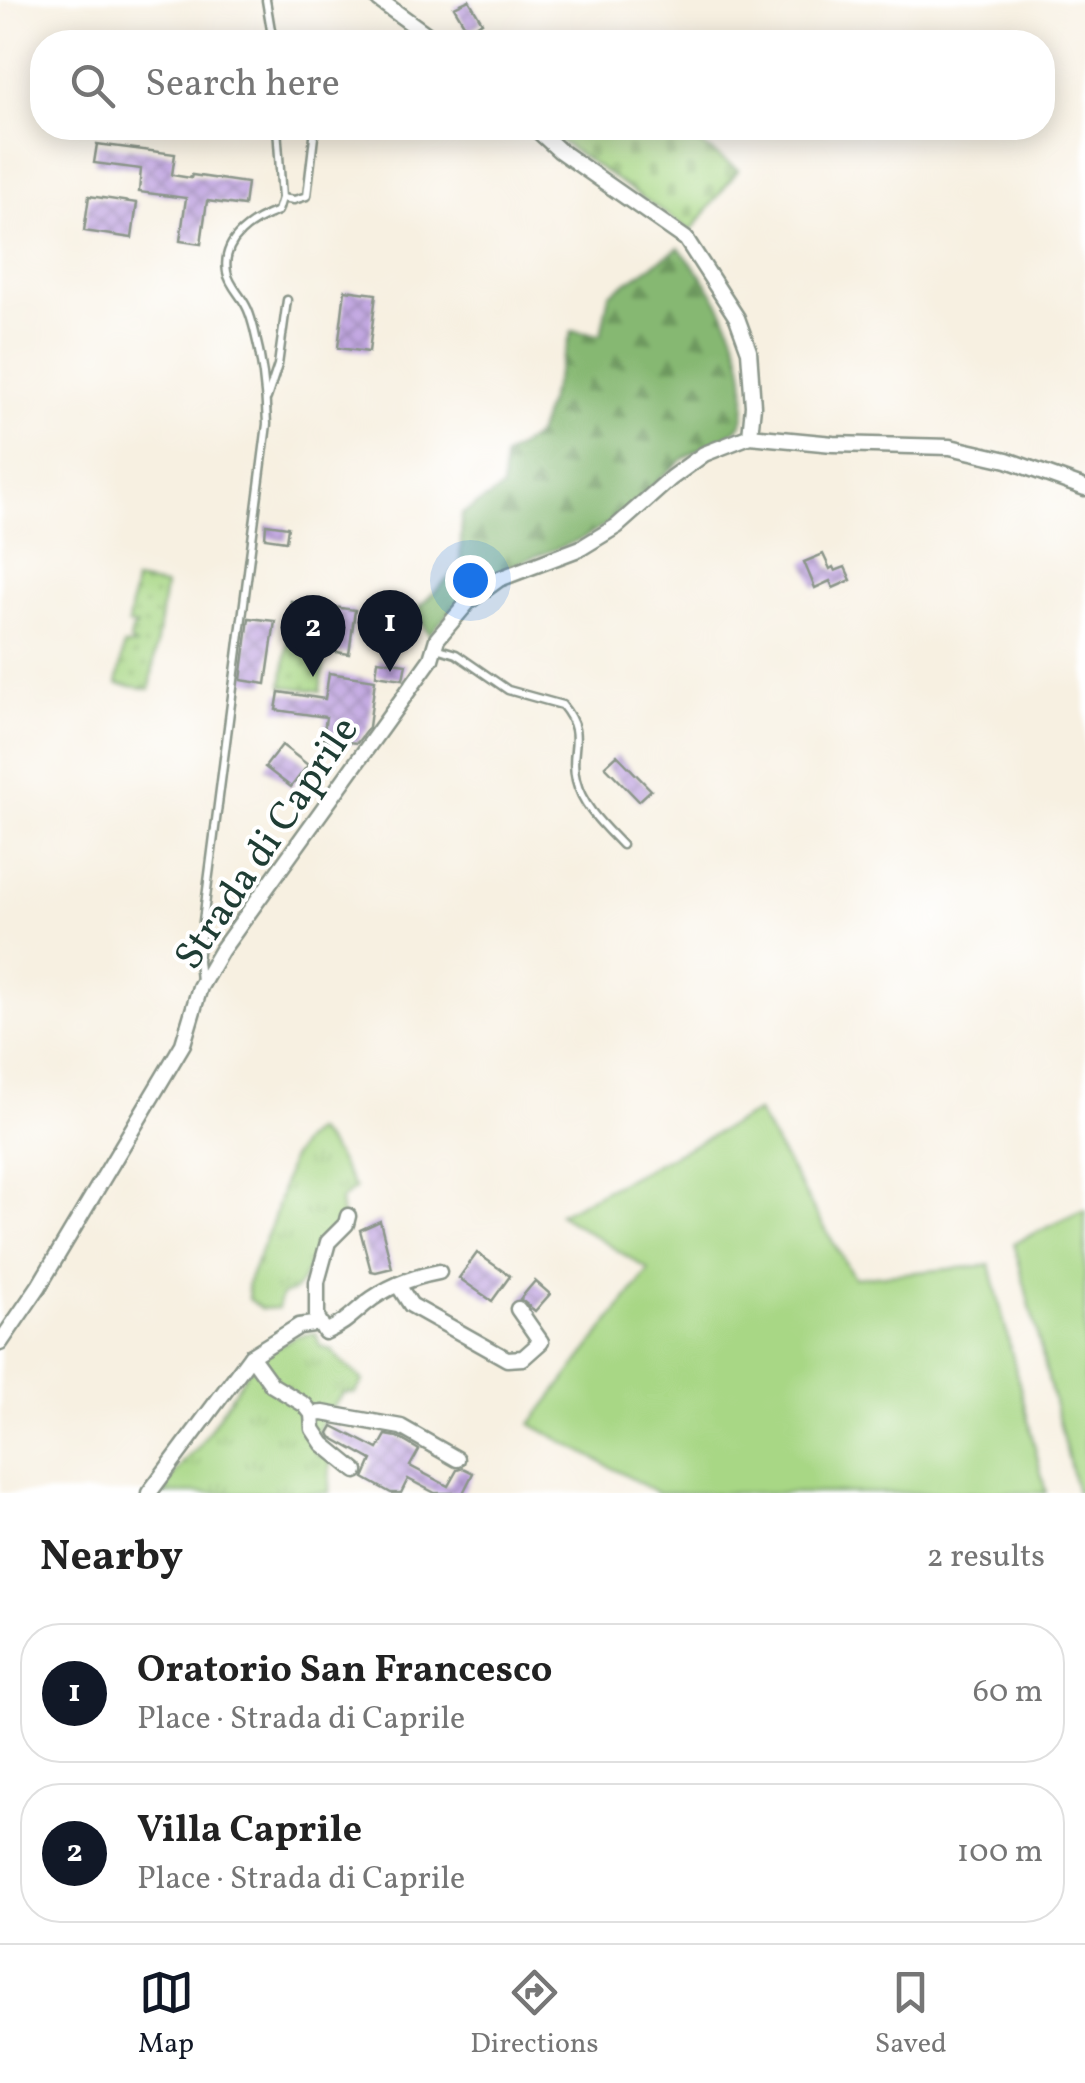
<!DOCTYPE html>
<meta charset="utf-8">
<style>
body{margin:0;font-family:Vollkorn,serif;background:#f2f2f2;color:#222}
.you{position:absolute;left:470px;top:580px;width:35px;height:35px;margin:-25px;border:8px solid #fff;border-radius:50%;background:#1a73e8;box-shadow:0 0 0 15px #1a73e833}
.badge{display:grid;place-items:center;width:65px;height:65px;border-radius:50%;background:#111827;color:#fff;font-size:32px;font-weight:700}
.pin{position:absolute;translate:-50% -82px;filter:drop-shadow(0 2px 5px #0008)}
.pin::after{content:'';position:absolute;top:52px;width:35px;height:30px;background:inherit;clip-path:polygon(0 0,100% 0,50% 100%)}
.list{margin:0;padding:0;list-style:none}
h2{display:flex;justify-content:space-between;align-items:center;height:130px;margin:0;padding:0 40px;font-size:42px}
h2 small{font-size:32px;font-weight:400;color:#767676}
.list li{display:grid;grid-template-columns:65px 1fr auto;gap:30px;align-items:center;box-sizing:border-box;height:140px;margin:0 20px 20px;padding:0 20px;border:2px solid #e0e0e0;border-radius:40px}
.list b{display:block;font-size:38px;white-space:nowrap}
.list p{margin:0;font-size:32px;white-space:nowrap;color:#767676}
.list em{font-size:32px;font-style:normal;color:#767676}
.icon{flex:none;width:55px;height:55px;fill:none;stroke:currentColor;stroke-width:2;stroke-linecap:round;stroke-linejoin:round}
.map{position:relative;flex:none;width:1085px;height:1493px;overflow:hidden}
.search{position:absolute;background:#fff;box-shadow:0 5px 25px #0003;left:30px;right:30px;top:30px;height:110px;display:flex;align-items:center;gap:25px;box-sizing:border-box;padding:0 35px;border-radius:40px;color:#767676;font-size:38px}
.sheet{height:450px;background:#fff}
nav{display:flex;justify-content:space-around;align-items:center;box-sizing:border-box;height:140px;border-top:2px solid #e0e0e0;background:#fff;font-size:28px;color:#767676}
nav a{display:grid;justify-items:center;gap:5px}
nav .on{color:#111827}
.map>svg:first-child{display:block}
</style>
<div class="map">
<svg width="1085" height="1493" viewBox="0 0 1085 1493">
<defs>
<pattern id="forest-firs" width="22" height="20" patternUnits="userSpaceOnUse" patternTransform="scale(2.5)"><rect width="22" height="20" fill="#86b872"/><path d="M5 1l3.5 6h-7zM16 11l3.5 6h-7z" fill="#6d975e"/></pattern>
<pattern id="cemetery-stones" width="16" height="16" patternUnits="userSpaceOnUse" patternTransform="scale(2.5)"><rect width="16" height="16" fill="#a8d785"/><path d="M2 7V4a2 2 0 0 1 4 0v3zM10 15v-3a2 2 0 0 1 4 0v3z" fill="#90b973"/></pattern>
<pattern id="park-tufts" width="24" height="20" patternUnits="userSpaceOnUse" patternTransform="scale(2.5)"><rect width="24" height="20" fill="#a8d785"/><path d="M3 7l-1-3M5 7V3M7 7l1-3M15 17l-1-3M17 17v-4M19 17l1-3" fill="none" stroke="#90b973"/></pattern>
<pattern id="garden-dots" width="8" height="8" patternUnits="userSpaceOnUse" patternTransform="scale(2.5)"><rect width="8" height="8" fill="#a8d785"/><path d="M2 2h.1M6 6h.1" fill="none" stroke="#90b973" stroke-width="1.8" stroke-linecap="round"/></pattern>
<pattern id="building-cross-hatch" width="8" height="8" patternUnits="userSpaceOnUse" patternTransform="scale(2.5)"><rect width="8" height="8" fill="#bfa3e0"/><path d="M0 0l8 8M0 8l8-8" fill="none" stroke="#9b86b6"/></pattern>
</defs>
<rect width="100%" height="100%" fill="#fff"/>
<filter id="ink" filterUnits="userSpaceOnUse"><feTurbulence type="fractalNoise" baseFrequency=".01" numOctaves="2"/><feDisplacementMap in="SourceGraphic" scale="20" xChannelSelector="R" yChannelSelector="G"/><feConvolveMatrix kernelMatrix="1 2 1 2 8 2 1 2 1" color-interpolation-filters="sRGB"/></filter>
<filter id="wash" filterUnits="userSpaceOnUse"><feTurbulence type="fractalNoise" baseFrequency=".0048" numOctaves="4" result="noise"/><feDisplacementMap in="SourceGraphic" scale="40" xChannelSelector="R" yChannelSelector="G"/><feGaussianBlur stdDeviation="2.25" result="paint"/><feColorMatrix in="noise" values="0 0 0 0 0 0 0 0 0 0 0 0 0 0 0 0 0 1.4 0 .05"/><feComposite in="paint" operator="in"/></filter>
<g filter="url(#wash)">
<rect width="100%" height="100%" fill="#f7f0e1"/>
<g fill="#a8d785" stroke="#648a5c" stroke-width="2.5">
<polygon points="757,1112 854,1278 990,1265 1046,1493 658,1493 531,1424 649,1270 559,1214"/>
<polygon points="1085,1210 1085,1493 1077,1493 1014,1243"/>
</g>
<path fill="url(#forest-firs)" stroke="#527a53" stroke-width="2.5" d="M679,248C715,289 744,337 745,391C745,401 746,413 742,422C734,438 701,446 685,458C656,479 632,508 603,527C570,548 531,555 497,573C470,587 449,613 429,635L415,611L460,567L462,514L502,489L504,457L537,435L572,331L601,335L609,294Z"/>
<polygon fill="url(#cemetery-stones)" stroke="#648a5c" stroke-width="2.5" points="546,128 678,128 738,170 691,231 560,141"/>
<g fill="url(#park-tufts)" stroke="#648a5c" stroke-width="2.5">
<path d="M314,1131C334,1147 343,1169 355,1189L340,1200L342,1219L319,1261C298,1269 309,1289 282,1295L278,1308L262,1309L249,1299L247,1284L273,1221L290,1160L301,1143Z"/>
<path d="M316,1333L320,1346L333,1351C339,1363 354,1370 363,1381L355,1393H344C328,1409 312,1433 317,1455L330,1458L329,1493H161L185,1460L198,1448L257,1357L296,1336Z"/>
</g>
<g fill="url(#garden-dots)" stroke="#648a5c" stroke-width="2.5">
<polygon points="135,581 165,586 150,689 117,684 124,646 135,645 130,641 132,630 137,626 128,624"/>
<polygon points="290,627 328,632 320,691 282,686"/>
</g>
<g id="blocks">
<g fill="url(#building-cross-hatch)">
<polygon points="469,0 482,22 468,31 454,7"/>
<polygon points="97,144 175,154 172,175 191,178 192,175 247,183 244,206 207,201 201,244 180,241 186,198 139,192 141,169 94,163"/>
<polygon points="89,196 137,203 132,238 84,231"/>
<polygon points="345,290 376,294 369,352 338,348"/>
<polygon points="266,524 288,527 286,541 265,538"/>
<polygon points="823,554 830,569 833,567 835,571 845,567 851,580 833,588 830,581 815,588 804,562"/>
<polygon points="291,601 355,610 349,654 330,651 334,625 288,618"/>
<polygon points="249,618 275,621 266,684 241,680"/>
<polygon points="378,660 406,664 403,679 376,675"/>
<polygon points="329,673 375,680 369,727 357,743 323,739 326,717 276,710 279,692 325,699"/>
<polygon points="282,745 308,765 291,787 265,767"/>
<polygon points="617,755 651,790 639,801 605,766"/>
<polygon points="380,1221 392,1268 376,1272 371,1271 360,1230"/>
<polygon points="477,1253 510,1276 492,1301 459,1278"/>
<polygon points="535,1281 550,1294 535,1311 520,1299"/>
<polygon points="333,1426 378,1449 386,1435 397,1437 419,1450 410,1466 448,1486 457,1470 463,1468 473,1473 463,1493 435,1493 408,1479 401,1493 391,1493 364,1478 372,1460 331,1437 329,1433"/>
</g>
</g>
</g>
<g filter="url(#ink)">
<use href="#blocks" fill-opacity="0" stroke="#8b968a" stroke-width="2.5"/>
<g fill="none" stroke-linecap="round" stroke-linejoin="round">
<g stroke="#8b968a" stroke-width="11">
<g id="service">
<polyline points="266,0 273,42"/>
<polyline points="282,198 294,200 307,196 315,128"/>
<polyline points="267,398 278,365 287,300"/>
<path d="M436,648L456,654L508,690L562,705C588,736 568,749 576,780C582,806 604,826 622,845"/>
<path d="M200,981L198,960L267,424C266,392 262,359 254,329C252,322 250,313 246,306C241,295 229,285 227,272C221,239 253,220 278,211L282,198L277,128"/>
</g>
</g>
<g stroke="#8b968a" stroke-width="19">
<g id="minor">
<polyline points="379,0 437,42"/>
<polyline points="535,128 560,151 686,239 737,318 749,351 753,406 750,436"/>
<path d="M348,1216L346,1224L328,1242L317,1282V1317L325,1332C342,1325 351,1316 365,1304C386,1287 413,1277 439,1272"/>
<polyline points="398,1285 411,1305 507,1359 523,1358 541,1342 518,1309"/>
<polyline points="0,1343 39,1286 183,1044 200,987 221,951 431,659 437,639 469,601 499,579 581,548 617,526 671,478 704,454 750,436 833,444 950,447 1007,460 1085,488"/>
<polyline points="251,1356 272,1385 305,1405 312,1414 313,1429 323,1444 356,1471"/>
<polyline points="312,1414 323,1413 401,1427 457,1459"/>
<polyline points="149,1493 251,1356 299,1326 320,1323"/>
</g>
</g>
<use href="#service" stroke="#fff" stroke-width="6"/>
<use href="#minor" stroke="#fff" stroke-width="14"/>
</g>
</g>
<g text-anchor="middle" stroke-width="8" stroke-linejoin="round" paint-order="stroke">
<g font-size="40" fill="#1f3d34" stroke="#fff">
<text transform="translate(265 842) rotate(-56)" y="14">Strada di Caprile</text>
</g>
</g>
</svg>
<div class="you"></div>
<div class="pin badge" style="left:390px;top:672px">1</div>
<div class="pin badge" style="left:313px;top:677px">2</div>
<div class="search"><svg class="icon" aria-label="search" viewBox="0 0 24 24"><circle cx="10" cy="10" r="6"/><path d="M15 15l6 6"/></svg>Search here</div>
</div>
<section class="sheet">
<h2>Nearby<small>2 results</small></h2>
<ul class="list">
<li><span class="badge">1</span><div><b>Oratorio San Francesco</b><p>Place · Strada di Caprile</p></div><em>60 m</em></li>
<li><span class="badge">2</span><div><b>Villa Caprile</b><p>Place · Strada di Caprile</p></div><em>100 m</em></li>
</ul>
</section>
<nav>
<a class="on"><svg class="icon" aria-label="map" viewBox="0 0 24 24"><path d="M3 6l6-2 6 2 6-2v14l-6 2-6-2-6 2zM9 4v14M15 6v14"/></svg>Map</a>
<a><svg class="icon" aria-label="directions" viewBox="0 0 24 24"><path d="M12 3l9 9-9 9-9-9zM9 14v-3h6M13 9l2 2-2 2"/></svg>Directions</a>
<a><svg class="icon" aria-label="saved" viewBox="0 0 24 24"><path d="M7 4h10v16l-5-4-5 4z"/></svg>Saved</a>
</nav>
